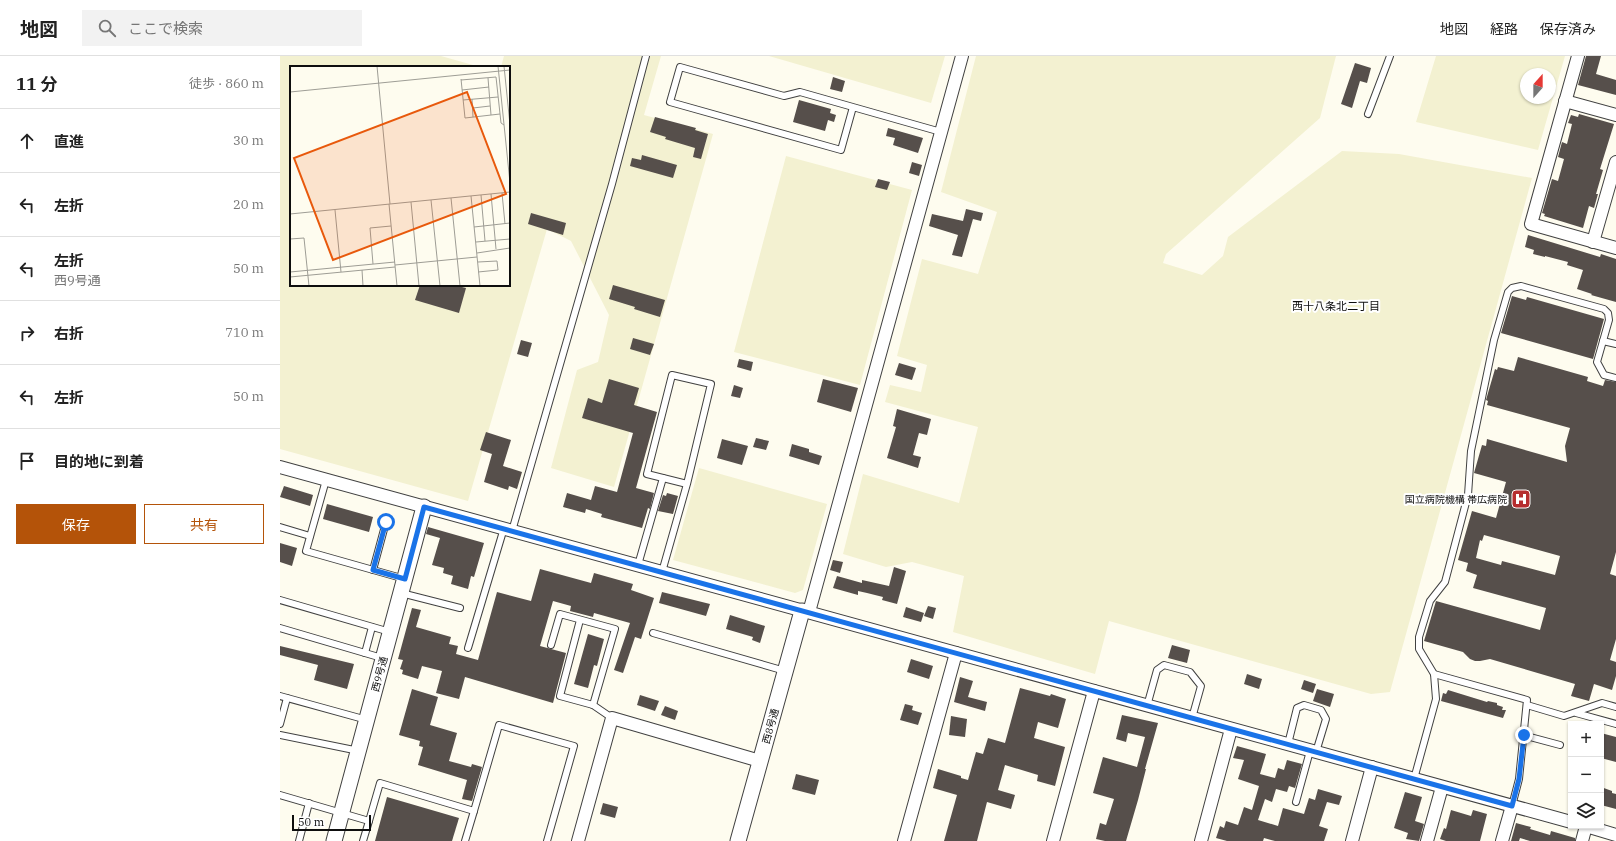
<!DOCTYPE html>
<html lang="ja">
<meta charset="utf-8">
<style>
body{margin:0;font-family:"IBM Plex Serif","Noto Sans JP",serif;background:#f2f2f2;color:#222}
.controls{position:absolute;right:12px;bottom:12px;display:grid;overflow:hidden;border-radius:0px;box-shadow:0 1px 3px #0004}
.controls button{width:36px;height:36px;display:grid;place-items:center;padding:0;border:0;border-bottom:1px solid #e0e0e0;background:#fff;color:#222;font:20px sans-serif}
.compass{position:absolute;left:1240px;top:12px;width:36px;height:36px;border-radius:50%;background:#fff;box-shadow:0 1px 3px #0004;rotate:21deg}
.scale{position:absolute;left:12px;bottom:10px;width:79px;box-sizing:border-box;padding-left:4px;border:2px solid #0e0e0e;border-top:0;font-size:11px;line-height:14px;white-space:nowrap;color:#0e0e0e;-webkit-text-stroke:3px #fff;paint-order:stroke}
.stop{position:absolute;width:12px;height:12px;margin:-9px;border:3px solid #1a73e8;border-radius:50%;background:#fff}
.stop.end{background:#1a73e8;border-color:#fff;box-shadow:0 1px 4px #0008}
.list{margin:0;padding:0;list-style:none}
h2{display:flex;justify-content:space-between;align-items:center;height:52px;margin:0;padding:0 16px;font-size:17px}
h2 small{font-size:13px;font-weight:400;color:#767676}
.list li{display:grid;grid-template-columns:26px 1fr auto;gap:12px;align-items:center;box-sizing:border-box;height:64px;padding:0 16px;border-top:1px solid #e0e0e0}
.list b{display:block;font-size:15px;white-space:nowrap}
.list p{margin:0;font-size:13px;white-space:nowrap;color:#767676}
.list em{font-size:13px;font-style:normal;color:#767676}
.actions{display:flex;gap:8px;padding:12px 16px}
.actions a{flex:1;padding:9px 0;border:1px solid #b45309;border-radius:0px;text-align:center;font-size:14px;color:#b45309}
.actions .main{background:#b45309;color:#fff}
.icon{flex:none;width:22px;height:22px;fill:none;stroke:currentColor;stroke-width:2;stroke-linecap:round;stroke-linejoin:round}
.map{position:relative;flex:none;width:1336px;height:785px;overflow:hidden}
header{display:flex;align-items:center;gap:24px;box-sizing:border-box;height:56px;padding:0 20px;background:#fff;border-bottom:1px solid #e0e0e0}
header strong{font-size:19px}
nav{display:flex;gap:22px;margin-inline-start:auto;font-size:14px}
.search{width:280px;height:36px;background:#f2f2f2;display:flex;align-items:center;gap:10px;box-sizing:border-box;padding:0 14px;border-radius:0px;color:#767676;font-size:15px}
main{display:flex}
aside{flex:1;background:#fff}
.map>svg:first-child{display:block}
</style>
<header>
<strong>地図</strong>
<div class="search"><svg class="icon" aria-label="search" viewBox="0 0 24 24"><circle cx="10" cy="10" r="6"/><path d="M15 15l6 6"/></svg>ここで検索</div>
<nav><a>地図</a><a>経路</a><a>保存済み</a></nav>
</header>
<main>
<aside>
<h2>11 分<small>徒歩 · 860 m</small></h2>
<ul class="list">
<li><svg class="icon" aria-label="ahead" viewBox="0 0 24 24"><path d="M12 20V5M6 11l6-6 6 6"/></svg><div><b>直進</b></div><em>30 m</em></li>
<li><svg class="icon" aria-label="left" viewBox="0 0 24 24"><path d="M17 20v-9H6M10 6l-5 5 5 5"/></svg><div><b>左折</b></div><em>20 m</em></li>
<li><svg class="icon" aria-label="left" viewBox="0 0 24 24"><path d="M17 20v-9H6M10 6l-5 5 5 5"/></svg><div><b>左折</b><p>西9号通</p></div><em>50 m</em></li>
<li><svg class="icon" aria-label="right" viewBox="0 0 24 24"><path d="M7 20v-9h11M14 6l5 5-5 5"/></svg><div><b>右折</b></div><em>710 m</em></li>
<li><svg class="icon" aria-label="left" viewBox="0 0 24 24"><path d="M17 20v-9H6M10 6l-5 5 5 5"/></svg><div><b>左折</b></div><em>50 m</em></li>
<li><svg class="icon" aria-label="arrive" viewBox="0 0 24 24"><path d="M6 21V4h12l-3 4 3 4H6"/></svg><div><b>目的地に到着</b></div></li>
</ul>
<div class="actions"><a class="main">保存</a><a>共有</a></div>
</aside>
<div class="map">
<svg width="1336" height="785" viewBox="0 0 1336 785">
<rect width="100%" height="100%" fill="#fefcef"/>
<g fill="#f3f1d1" fill-rule="evenodd">
<polygon points="0,0 161,0 200,11 11,11 11,229 229,229 229,11 221,11 224,0 381,0 364,59 433,78 334,431 271,412 297,314 318,306 329,259 291,185 267,173 188,445 0,393"/>
<polygon points="489,0 665,0 651,47"/>
<polygon points="696,0 1056,0 1040,62 886,198 883,207 922,219 943,200 948,181 1062,95 1119,98 1252,122 1110,636 1091,638 829,565 815,618 673,576 684,520 632,506 606,511 563,498 583,418 679,447 698,371 605,346 610,329 641,336 647,309 617,300 642,203 698,218 717,156 661,136"/>
<path d="M1156,0H1285L1258,94L1136,66ZM1246,18H1270V42H1246Z"/>
<polygon points="506,100 632,134 580,329 454,296"/>
<polygon points="419,412 547,448 523,534 515,537 393,504"/>
</g>
<g fill="#564f4b" fill-rule="evenodd">
<polygon points="1306,0 1321,0 1316,18 1336,24 1336,39 1298,29"/>
<polygon points="1075,7 1091,12 1087,27 1080,25 1072,52 1061,48"/>
<polygon points="553,21 565,25 562,36 550,33"/>
<polygon points="519,44 551,53 550,57 556,59 554,66 548,64 545,75 513,66"/>
<polygon points="1299,58 1334,68 1320,113 1323,114 1316,138 1318,138 1314,152 1309,150 1303,172 1264,160 1265,158 1262,157 1272,123 1278,125 1284,103 1278,101 1282,86 1287,88 1292,68 1288,67 1291,59 1298,61"/>
<polygon points="375,61 416,72 415,74 428,78 421,103 413,101 415,92 385,83 386,81 370,76"/>
<polygon points="608,72 643,82 638,97 613,89 615,82 606,80"/>
<polygon points="362,99 397,109 393,122 350,110 352,102 361,104"/>
<polygon points="632,106 642,109 639,120 629,117"/>
<polygon points="598,123 610,126 607,134 595,131"/>
<polygon points="686,153 703,157 701,165 693,163 682,201 672,199 678,179 649,170 652,158 683,165"/>
<polygon points="251,157 286,167 283,179 248,168"/>
<polygon points="1248,179 1320,201 1321,198 1336,203 1336,246 1311,239 1312,238 1297,233 1303,214 1287,209 1288,206 1265,200 1265,201 1253,198 1254,194 1245,191"/>
<polygon points="140,229 174,229 186,232 179,257 135,244"/>
<polygon points="333,229 385,244 380,261 354,253 355,251 329,243"/>
<polygon points="1232,240 1246,244 1247,241 1324,263 1313,303 1221,277"/>
<polygon points="353,282 374,288 370,299 350,293"/>
<polygon points="241,284 252,287 248,301 237,298"/>
<path d="M1238,301L1308,321L1307,325L1323,330L1325,324L1336,326V496L1330,518L1336,520V583L1330,604L1336,606V620L1332,634L1314,628L1309,645L1291,640L1295,628L1210,603L1200,605H1195L1190,603L1183,596L1144,585L1156,545L1260,574L1266,552L1193,532L1197,519L1186,515L1188,507L1178,504L1192,455L1216,462L1226,426L1194,417L1202,389L1206,390L1207,383L1287,406L1285,390L1290,372L1207,349L1208,345L1206,344L1208,337L1215,313L1217,314L1218,311L1234,315ZM1204,479L1280,500L1275,519L1222,505L1221,509L1196,502L1200,484L1202,485Z"/>
<polygon points="459,303 473,306 471,315 457,311"/>
<polygon points="619,307 636,312 632,324 615,319"/>
<polygon points="329,323 359,332 354,349 377,356 356,432 374,437 370,453 368,452 362,472 321,461 322,458 306,453 305,457 283,451 287,437 311,444 315,430 337,436 353,377 302,362 308,342 322,347"/>
<polygon points="543,323 578,332 571,356 537,346"/>
<polygon points="454,329 463,332 460,342 451,340"/>
<polygon points="617,353 651,363 647,379 639,377 633,399 641,401 638,412 607,402 616,371 613,370"/>
<polygon points="206,376 231,384 223,410 242,416 237,433 229,430 228,434 204,426 212,398 200,394"/>
<polygon points="476,382 489,385 486,394 473,391"/>
<polygon points="442,383 468,390 462,409 437,402"/>
<polygon points="512,388 529,393 529,396 542,400 539,409 509,400"/>
<polygon points="4,430 33,439 30,450 0,441"/>
<polygon points="387,437 398,440 393,458 378,455 383,439 386,440"/>
<polygon points="47,448 93,461 89,476 43,463"/>
<polygon points="148,471 204,487 194,521 191,520 188,533 171,528 173,520 163,517 164,512 152,509 160,482 146,478"/>
<polygon points="0,487 17,492 12,510 0,506"/>
<polygon points="553,504 563,506 560,517 550,514"/>
<polygon points="614,511 626,515 617,548 602,544 603,541 587,537 578,535 578,539 553,532 557,520 582,527 582,524 609,530"/>
<polygon points="260,513 311,527 314,517 353,528 351,534 374,542 361,583 355,581 343,617 334,614 350,567 314,557 313,561 290,555 291,550 273,545 260,590 286,597 273,647 185,621 179,643 156,637 162,615 142,610 138,623 122,618 123,614 120,613 123,604 118,603 132,552 141,554 136,571 171,581 169,588 178,590 176,598 198,604 217,536 251,545"/>
<polygon points="382,536 430,548 426,560 379,547"/>
<polygon points="648,550 656,552 653,563 644,560"/>
<polygon points="626,551 644,557 641,566 623,561"/>
<polygon points="450,559 485,570 480,587 472,584 473,581 446,573"/>
<polygon points="308,578 324,583 317,610 314,609 308,632 294,628"/>
<polygon points="892,589 910,594 907,607 888,602"/>
<polygon points="0,590 74,608 67,633 34,624 38,609 0,599"/>
<polygon points="631,603 653,610 649,623 627,616"/>
<polygon points="967,618 982,623 979,633 964,628"/>
<polygon points="680,621 693,625 688,641 707,646 705,655 674,646"/>
<polygon points="1024,624 1036,628 1033,637 1021,633"/>
<polygon points="740,632 770,640 771,638 786,643 778,672 758,666 754,682 785,691 775,730 757,725 758,719 725,709 718,734 735,739 731,753 707,746 697,785 664,785 677,739 653,732 658,713 681,720 681,722 688,724 696,696 703,698 708,682 725,687"/>
<polygon points="132,633 158,641 150,669 177,677 169,705 191,711 192,708 202,711 192,745 182,743 187,724 138,709 143,691 139,690 140,685 119,679"/>
<polygon points="1037,633 1054,638 1050,651 1033,645"/>
<polygon points="1168,634 1207,646 1208,645 1217,647 1217,649 1223,651 1222,654 1226,654 1223,662 1161,645 1163,637 1166,638"/>
<polygon points="360,639 379,645 375,655 357,649"/>
<polygon points="625,648 633,650 632,654 642,657 638,669 620,664"/>
<polygon points="385,650 398,655 395,664 381,659"/>
<polygon points="842,659 878,667 865,713 866,713 858,744 846,785 825,785 816,783 820,767 826,769 834,743 813,737 823,701 857,711 865,681 848,677 846,686 836,683"/>
<polygon points="671,660 687,663 685,681 669,679"/>
<polygon points="1321,677 1336,681 1336,706 1321,702"/>
<polygon points="957,690 986,698 980,718 995,722 998,712 1004,714 1007,704 1022,708 1015,732 1009,730 1007,736 996,733 992,746 985,743 978,764 998,770 1003,752 1024,758 1029,742 1035,744 1038,733 1062,740 1059,749 1047,746 1039,770 1048,773 1044,785 995,785 984,782 983,785 947,785 936,782 940,770 944,772 946,765 958,769 964,751 972,754 979,730 958,723 964,704 953,702"/>
<polygon points="516,718 539,724 535,739 512,733"/>
<polygon points="1321,731 1332,735 1332,737 1336,738 1336,753 1321,749"/>
<polygon points="1125,736 1142,741 1135,765 1144,768 1139,785 1126,783 1128,777 1114,772"/>
<polygon points="107,741 179,762 172,785 95,785"/>
<polygon points="323,747 338,751 335,762 320,758"/>
<polygon points="1171,754 1191,760 1193,754 1207,758 1200,785 1166,785 1160,783 1164,772 1166,773"/>
<polygon points="1236,767 1251,771 1250,773 1270,779 1271,775 1295,782 1295,785 1250,785 1240,782 1239,785 1231,785"/>
</g>
<g fill="none" stroke-linecap="round" stroke-linejoin="round">
<g stroke="#414141" stroke-width="8">
<g id="service">
<polyline points="573,51 561,94 390,46 400,11 504,40 520,36 661,76"/>
<polyline points="1088,58 1110,0"/>
<polyline points="1323,285 1336,288"/>
<polyline points="46,424 26,495 125,523"/>
<polyline points="0,471 30,480"/>
<polyline points="232,475 332,128 366,0"/>
<polyline points="358,509 383,422"/>
<polyline points="93,514 106,466"/>
<polyline points="382,516 407,428 431,328 392,319 367,418 407,428"/>
<polyline points="121,537 180,552"/>
<polyline points="0,544 110,576"/>
<polyline points="300,564 280,640 313,649 332,662"/>
<polyline points="0,572 102,602"/>
<polyline points="373,577 505,615"/>
<polyline points="271,589 280,558 335,573 313,649"/>
<polyline points="188,592 224,472"/>
<polyline points="85,597 92,571"/>
<polyline points="1154,618 1247,644 1239,723 1232,750"/>
<polyline points="0,640 87,664"/>
<polyline points="1247,649 1284,660 1322,647 1336,651"/>
<polyline points="867,650 877,614 884,609 910,616 921,630 912,662"/>
<polyline points="1296,657 1336,668"/>
<polyline points="0,668 7,642"/>
<polyline points="0,679 79,695"/>
<polyline points="1243,679 1280,689"/>
<polyline points="1008,688 1017,652 1024,649 1041,654 1046,663 1036,696"/>
<polyline points="1134,723 1156,643 1154,618 1139,593 1139,581 1150,545 1165,526 1188,439 1191,395 1214,284 1228,236 1232,232 1241,230 1324,253 1328,257 1329,264 1317,306 1324,319 1336,322"/>
<polyline points="0,739 89,765 83,785"/>
<polyline points="1016,746 1030,695"/>
<polyline points="89,765 100,727 194,755 219,669 294,690 267,785"/>
<polyline points="19,785 29,747"/>
<polyline points="185,785 194,755"/>
</g>
</g>
<g stroke="#414141" stroke-width="14">
<g id="minor">
<polyline points="1298,0 1251,168 1336,192"/>
<polyline points="1285,45 1336,59"/>
<polyline points="1313,186 1336,106"/>
<polyline points="0,411 1291,766"/>
<polyline points="529,556 682,0"/>
<polyline points="1306,770 1336,779"/>
<polyline points="298,785 332,662 480,705"/>
<polyline points="624,785 676,597"/>
<polyline points="773,785 814,635"/>
<polyline points="921,785 951,673"/>
<polyline points="1072,785 1092,711"/>
<polyline points="1147,785 1162,731"/>
<polyline points="1222,785 1232,750"/>
<polyline points="1302,785 1306,770"/>
</g>
</g>
<g stroke="#414141" stroke-width="17">
<g id="tertiary">
<polyline points="54,785 144,451"/>
<polyline points="458,785 522,555"/>
</g>
</g>
<use href="#service" stroke="#fff" stroke-width="6"/>
<use href="#minor" stroke="#fff" stroke-width="12"/>
<use href="#tertiary" stroke="#fff" stroke-width="15"/>
</g>
<g fill="none" stroke-linecap="round" stroke-linejoin="round">
<polyline stroke="#1a73e8" stroke-width="5" points="106,466 93,514 125,523 144,451 1232,750 1239,723 1244,679"/>
</g>
<defs>
<g id="hospital-square" transform="scale(1)"><rect x="-9" y="-9" width="18" height="18" rx="4" fill="#b62d2f" stroke="#fff"/><path d="M-5-5h3v3.5h4V-5h3V5h-3V1.5h-4V5h-3Z" fill="#fff"/></g>
</defs>
<g fill-rule="evenodd">
<use href="#hospital-square" x="1241" y="443"/>
</g>
<g text-anchor="middle" stroke-width="4" stroke-linejoin="round" paint-order="stroke">
<g font-size="10" fill="#0e0e0e" stroke="#fff" text-anchor="end">
<text x="1227" y="447">国立病院機構 帯広病院</text>
</g>
<g font-size="10" fill="#0e0e0e" stroke="#fff">
<text transform="translate(99 618) rotate(-75)" y="4">西9号通</text>
<text transform="translate(490 670) rotate(-74)" y="4">西8号通</text>
</g>
<g font-size="11" fill="#0e0e0e" stroke="#fff">
<text x="1056" y="254">西十八条北二丁目</text>
</g>
</g>
<g transform="translate(10 10)">
<rect width="220" height="220" fill="#fefcef"/>
<path fill="none" stroke="#9e9d95" stroke-width="1" d="M87,0L100,138M208,0L220,117M214,0L220,59M198,12L201,49M171,13L175,52L210,48M171,14L206,11L211,57L214,59M172,24L199,21M0,26L220,4M182,33L183,51M173,34L208,31M183,42L200,40M212,127L215,158M201,128L206,183M191,129L195,175M181,130L190,220M161,132L170,220M141,134L150,220M121,136L129,220M99,138L107,220M45,144L51,206M0,148L220,126M184,161L220,157M0,173L14,172L19,220M186,176L220,173M187,187L220,182M188,196L207,195L208,204L188,206M83,198L80,162L101,160M105,199L187,191M72,204L73,220M0,206L105,196M0,211L105,201"/>
<path fill="#e8590c" fill-opacity="0.15" stroke="#e8590c" stroke-width="2" d="M177,26L216,128L43,194L4,92Z"/>
<rect width="220" height="220" fill="none" stroke="#0e0e0e" stroke-width="2"/>
</g>
</svg>
<div class="controls">
<button>+</button>
<button>−</button>
<button><svg class="icon" aria-label="layers" viewBox="0 0 24 24"><path d="M12 4l9 5-9 5-9-5zM3 14l9 5 9-5"/></svg></button>
</div>
<svg class="compass" viewBox="-18 -18 36 36"><path d="M0-13l5 13h-10z" fill="#e53935"/><path d="M0 13l5-13h-10z" fill="#767676"/></svg>
<div class="scale">50 m</div>
<div class="stop" style="left:106px;top:466px"></div>
<div class="stop end" style="left:1244px;top:679px"></div>
</div>
</main>
